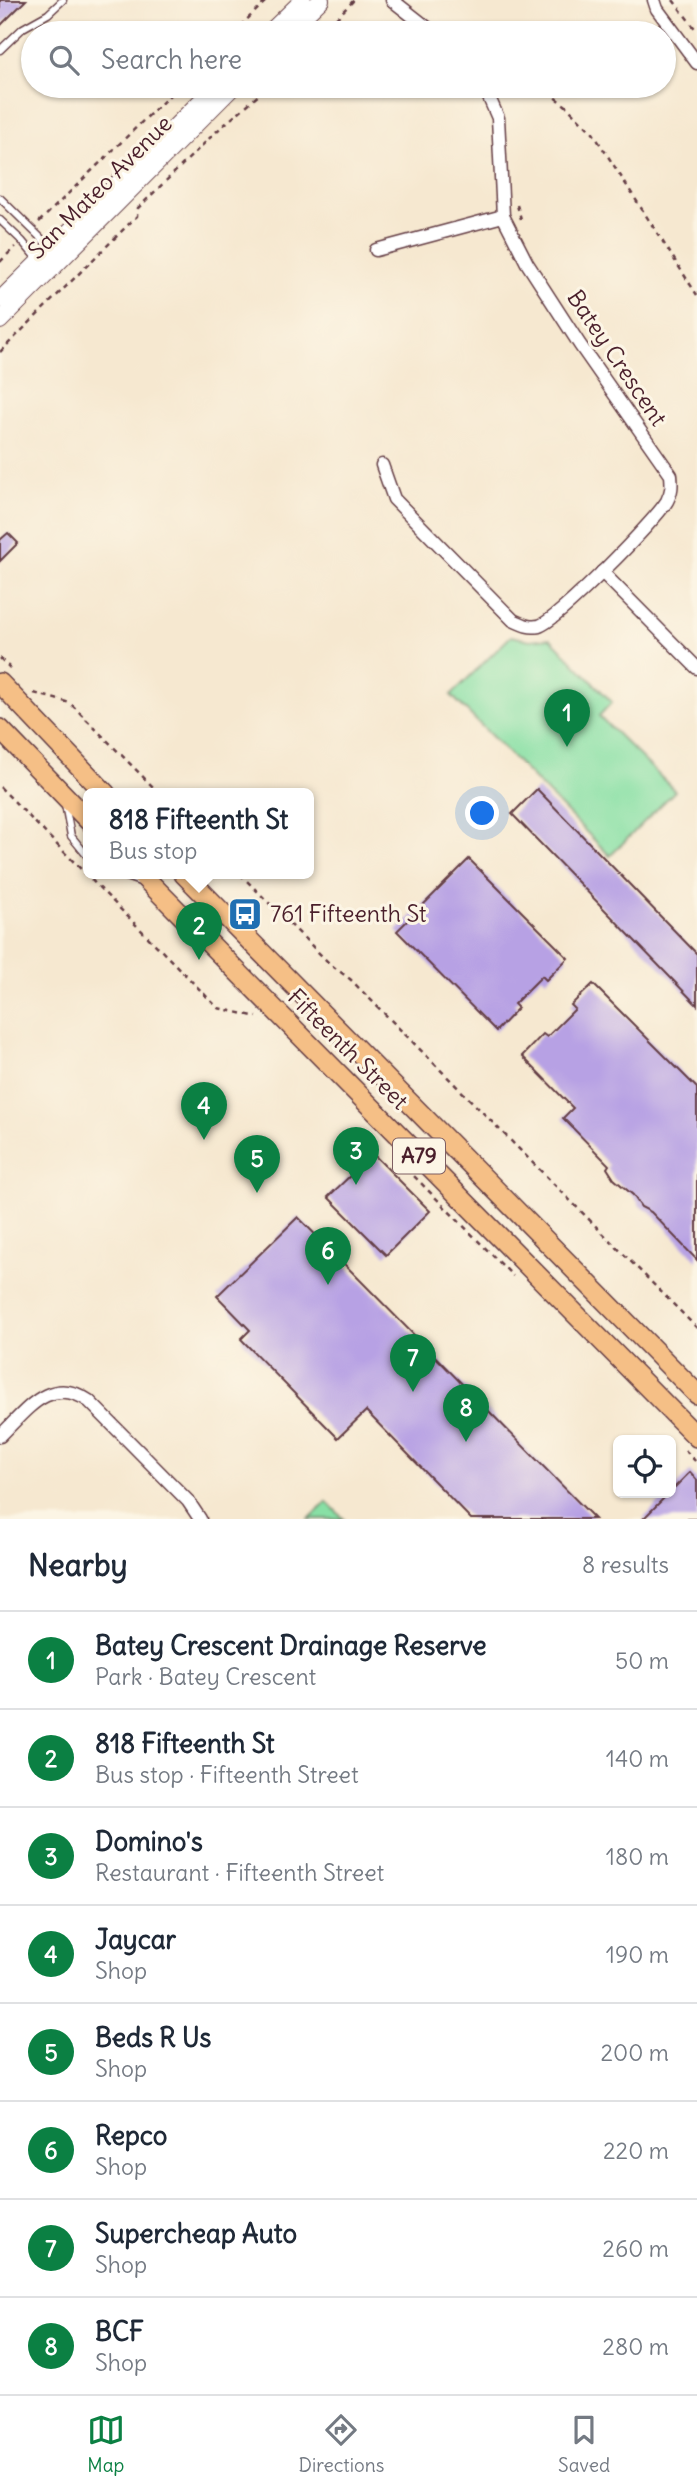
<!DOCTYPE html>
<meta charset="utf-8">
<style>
body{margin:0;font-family:Delius,sans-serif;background:#f2f2f3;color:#1f2937}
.controls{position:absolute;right:21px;bottom:21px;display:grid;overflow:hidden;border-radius:10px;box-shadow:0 2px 5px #0004}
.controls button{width:63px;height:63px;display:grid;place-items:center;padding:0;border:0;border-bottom:2px solid #e0e1e3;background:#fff;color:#1f2937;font:35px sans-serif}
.you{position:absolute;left:483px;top:814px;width:24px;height:24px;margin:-18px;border:5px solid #fff;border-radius:50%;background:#1a73e8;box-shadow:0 0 0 10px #1a73e833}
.badge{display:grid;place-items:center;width:46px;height:46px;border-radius:50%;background:#0b8043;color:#fff;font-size:23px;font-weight:700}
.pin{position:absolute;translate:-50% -58px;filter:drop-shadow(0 2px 4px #0008)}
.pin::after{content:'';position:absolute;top:37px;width:24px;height:21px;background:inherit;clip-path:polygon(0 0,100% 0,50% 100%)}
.popup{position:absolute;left:83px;top:788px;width:231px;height:91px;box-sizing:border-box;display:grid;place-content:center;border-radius:10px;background:#fff;filter:drop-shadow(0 2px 5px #0005);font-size:23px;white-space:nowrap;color:#747a83}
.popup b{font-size:26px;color:#1f2937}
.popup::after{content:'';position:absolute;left:50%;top:100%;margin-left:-14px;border:14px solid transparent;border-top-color:#fff}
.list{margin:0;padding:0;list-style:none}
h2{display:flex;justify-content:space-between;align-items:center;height:91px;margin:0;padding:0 28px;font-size:30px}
h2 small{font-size:23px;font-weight:400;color:#747a83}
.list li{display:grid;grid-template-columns:46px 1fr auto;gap:21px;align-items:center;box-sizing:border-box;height:98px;padding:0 28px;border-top:2px solid #e0e1e3}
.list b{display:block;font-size:26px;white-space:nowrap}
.list p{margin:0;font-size:23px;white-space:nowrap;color:#747a83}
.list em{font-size:23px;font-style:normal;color:#747a83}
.icon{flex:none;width:38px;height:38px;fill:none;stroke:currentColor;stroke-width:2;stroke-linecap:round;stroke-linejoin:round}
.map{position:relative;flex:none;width:697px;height:1519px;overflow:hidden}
.search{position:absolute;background:#fff;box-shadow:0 2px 5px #0004;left:21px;right:21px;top:21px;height:77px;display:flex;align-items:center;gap:18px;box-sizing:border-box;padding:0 24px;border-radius:38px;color:#747a83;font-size:26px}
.sheet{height:875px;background:#fff}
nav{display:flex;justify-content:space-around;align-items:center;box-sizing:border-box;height:98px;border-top:2px solid #e0e1e3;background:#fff;font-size:19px;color:#747a83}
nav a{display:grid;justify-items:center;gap:4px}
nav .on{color:#0b8043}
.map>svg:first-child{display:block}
</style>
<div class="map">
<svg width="697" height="1519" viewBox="0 0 697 1519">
<rect width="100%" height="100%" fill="#fcf5e5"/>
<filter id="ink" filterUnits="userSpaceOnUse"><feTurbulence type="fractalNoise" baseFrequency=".0143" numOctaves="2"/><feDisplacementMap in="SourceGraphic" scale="14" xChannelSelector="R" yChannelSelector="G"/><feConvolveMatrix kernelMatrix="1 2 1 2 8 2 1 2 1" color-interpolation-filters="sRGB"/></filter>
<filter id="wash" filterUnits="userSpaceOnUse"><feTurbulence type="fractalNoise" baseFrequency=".00686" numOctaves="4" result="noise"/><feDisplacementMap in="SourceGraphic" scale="28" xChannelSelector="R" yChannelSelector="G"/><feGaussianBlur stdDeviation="1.57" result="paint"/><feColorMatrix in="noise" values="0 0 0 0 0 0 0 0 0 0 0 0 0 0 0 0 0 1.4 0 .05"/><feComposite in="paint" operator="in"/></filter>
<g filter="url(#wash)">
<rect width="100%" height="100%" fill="#f6e8d0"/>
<g fill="#88e0a5" stroke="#698068" stroke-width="2">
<polygon points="511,636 530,640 550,638 612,702 599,716 675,791 610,856 451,695"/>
<polygon points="327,1502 344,1519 309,1519"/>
</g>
<g id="blocks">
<g fill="#b7a1e4">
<polygon points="0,0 26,0 0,26"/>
<polygon points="8,533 18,543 0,561 0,540"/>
<polygon points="537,789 697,954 697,1005 512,814"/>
<polygon points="469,859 568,958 546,980 542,976 514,1004 518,1008 496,1031 397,931"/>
<polygon points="593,984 697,1088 697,1260 651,1212 641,1207 633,1195 614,1179 607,1168 609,1165 563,1118 573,1108 522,1056 543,1034 547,1037 575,1009 571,1005"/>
<polygon points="373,1154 430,1211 386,1255 328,1197"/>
<polygon points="298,1217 595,1519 471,1519 366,1411 338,1438 241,1339 250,1330 217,1296"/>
<polygon points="690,1472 697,1480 697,1519 643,1519"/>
</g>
</g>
</g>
<g filter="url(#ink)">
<use href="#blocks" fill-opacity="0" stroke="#643d44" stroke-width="2"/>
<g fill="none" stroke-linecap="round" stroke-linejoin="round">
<g stroke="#643d44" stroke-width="9">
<g id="service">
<polyline points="0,50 23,28 48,14 63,0"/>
<polyline points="0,198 51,248"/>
<polyline points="0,220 22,241 37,259"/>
<polyline points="65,804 71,836 89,858"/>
<polyline points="117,874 140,882"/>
</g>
</g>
<g stroke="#643d44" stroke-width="15">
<g id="minor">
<polyline points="392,0 434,33"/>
<polyline points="654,0 657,9 697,63"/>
<polyline points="376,250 503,216"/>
<path d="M382,465L394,499L513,620C522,624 528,628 539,626C557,621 656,520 667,501C672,491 672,486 671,475L580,345L527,263L503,216L498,118L484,86"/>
<polyline points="602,572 697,668"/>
<path d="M0,1436C26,1411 50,1374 89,1401L188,1501L200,1519"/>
</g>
</g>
<g stroke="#643d44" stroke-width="18">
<g id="tertiary">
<polyline points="269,33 303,0"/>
<polyline points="287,33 321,0"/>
<polyline points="0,300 216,86"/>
<polyline points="0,321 234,86"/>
</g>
</g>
<g stroke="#643d44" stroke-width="22">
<g id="trunk">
<polyline points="0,683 106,794"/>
<polyline points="0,729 89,821"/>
<polyline points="141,874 697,1437"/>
<polyline points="184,874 697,1394"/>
</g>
</g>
<g stroke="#643d44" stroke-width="2.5" stroke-dasharray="5 5" stroke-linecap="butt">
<polyline points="673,0 697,31"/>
<polyline points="233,33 267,0"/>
<polyline points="322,33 354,0"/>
<polyline points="539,86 565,105 593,133 697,295"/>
<polyline points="517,205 521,219"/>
<polyline points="39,222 179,86"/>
<polyline points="0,262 15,247"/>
<polyline points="0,352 137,216 138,208 217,131 269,86"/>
<polyline points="0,658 10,668"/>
<polyline points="34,693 70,703 160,794"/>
<polyline points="0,787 218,1008 257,1017"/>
<polyline points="240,874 330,964 350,979 697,1328"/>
<polyline points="407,1169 513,1276"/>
<polyline points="685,1450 697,1463"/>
</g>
<use href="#service" stroke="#fff" stroke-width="6"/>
<use href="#minor" stroke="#fff" stroke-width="12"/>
<use href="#tertiary" stroke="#fff" stroke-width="16"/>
<use href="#trunk" stroke="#f5bf86" stroke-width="19"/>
</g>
</g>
<defs>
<g id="bus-square" transform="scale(1.75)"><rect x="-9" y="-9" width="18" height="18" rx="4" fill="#1f6fb2" stroke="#fcf5e5"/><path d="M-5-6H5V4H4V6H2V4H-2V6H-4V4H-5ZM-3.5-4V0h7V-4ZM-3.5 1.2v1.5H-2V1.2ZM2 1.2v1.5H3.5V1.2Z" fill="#fff"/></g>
</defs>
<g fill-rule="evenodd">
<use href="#bus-square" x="245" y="914"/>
</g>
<g text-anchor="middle" stroke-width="6" stroke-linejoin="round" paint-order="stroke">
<rect fill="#fcf5e5" stroke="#7f5f63" stroke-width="2" x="393" y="1138.5" width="52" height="35" rx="5"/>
<g font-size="21" font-weight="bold" fill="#4a1f2b">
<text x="419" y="1163">A79</text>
</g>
<g font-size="23" fill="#4a1f2b" stroke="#fcf5e5">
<text transform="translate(100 187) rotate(-45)" y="8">San Mateo Avenue</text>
<text transform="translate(617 358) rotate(56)" y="8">Batey Crescent</text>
<text transform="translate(348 1049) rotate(45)" y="8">Fifteenth Street</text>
</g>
<g font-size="23" fill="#4a1f2b" stroke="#fcf5e5" text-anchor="start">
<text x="270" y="922">761 Fifteenth St</text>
</g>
</g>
</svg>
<div class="controls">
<button><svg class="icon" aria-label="locate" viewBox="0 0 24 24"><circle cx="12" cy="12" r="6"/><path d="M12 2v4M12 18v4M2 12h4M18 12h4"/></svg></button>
</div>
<div class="you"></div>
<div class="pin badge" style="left:567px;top:747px">1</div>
<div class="pin badge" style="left:199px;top:960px">2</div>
<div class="popup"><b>818 Fifteenth St</b>Bus stop</div>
<div class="pin badge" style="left:356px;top:1185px">3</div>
<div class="pin badge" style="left:204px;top:1140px">4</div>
<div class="pin badge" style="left:257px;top:1193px">5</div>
<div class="pin badge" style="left:328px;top:1285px">6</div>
<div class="pin badge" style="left:413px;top:1392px">7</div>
<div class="pin badge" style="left:466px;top:1442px">8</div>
<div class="search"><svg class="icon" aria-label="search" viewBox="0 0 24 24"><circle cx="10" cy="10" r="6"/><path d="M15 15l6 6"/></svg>Search here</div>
</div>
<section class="sheet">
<h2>Nearby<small>8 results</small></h2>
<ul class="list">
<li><span class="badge">1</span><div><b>Batey Crescent Drainage Reserve</b><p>Park · Batey Crescent</p></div><em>50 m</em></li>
<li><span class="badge">2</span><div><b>818 Fifteenth St</b><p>Bus stop · Fifteenth Street</p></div><em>140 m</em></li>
<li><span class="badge">3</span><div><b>Domino's</b><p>Restaurant · Fifteenth Street</p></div><em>180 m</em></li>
<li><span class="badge">4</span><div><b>Jaycar</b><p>Shop</p></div><em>190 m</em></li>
<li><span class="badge">5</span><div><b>Beds R Us</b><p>Shop</p></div><em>200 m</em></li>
<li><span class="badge">6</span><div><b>Repco</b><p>Shop</p></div><em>220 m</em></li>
<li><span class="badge">7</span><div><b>Supercheap Auto</b><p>Shop</p></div><em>260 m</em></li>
<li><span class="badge">8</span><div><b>BCF</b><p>Shop</p></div><em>280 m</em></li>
</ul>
</section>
<nav>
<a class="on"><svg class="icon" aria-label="map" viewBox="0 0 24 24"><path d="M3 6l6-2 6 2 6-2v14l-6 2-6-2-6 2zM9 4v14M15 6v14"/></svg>Map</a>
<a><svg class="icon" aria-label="directions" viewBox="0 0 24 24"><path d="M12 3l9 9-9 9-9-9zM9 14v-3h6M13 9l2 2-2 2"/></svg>Directions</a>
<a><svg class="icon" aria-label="saved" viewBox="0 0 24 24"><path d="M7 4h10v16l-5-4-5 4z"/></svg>Saved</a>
</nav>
